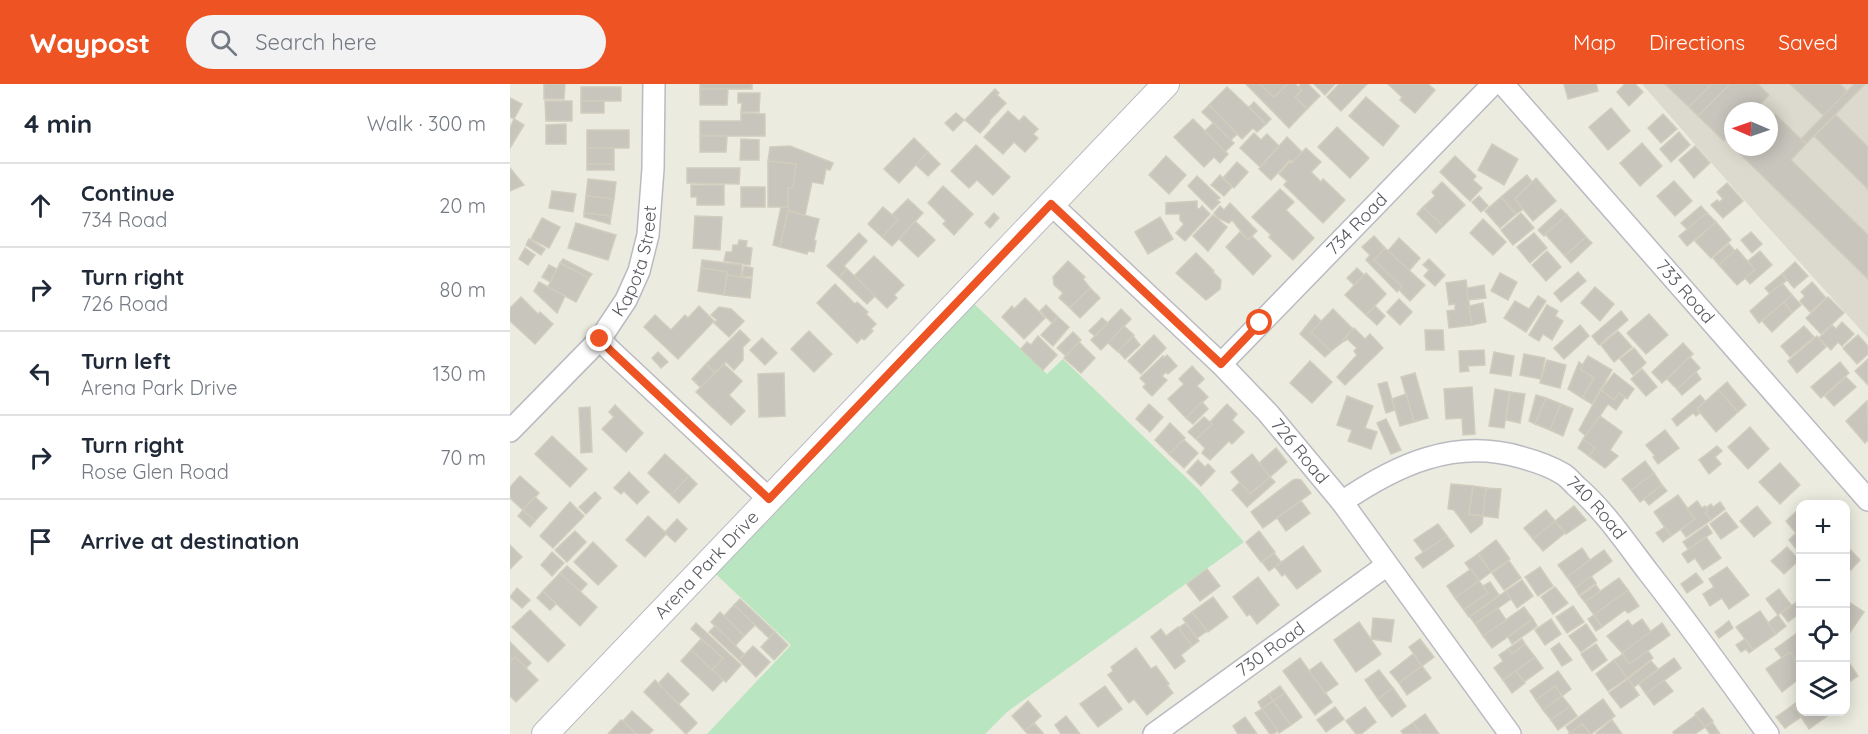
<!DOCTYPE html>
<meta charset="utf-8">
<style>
body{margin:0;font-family:Quicksand,sans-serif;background:#f2f2f3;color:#1f2937}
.controls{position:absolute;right:18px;bottom:18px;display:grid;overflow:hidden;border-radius:12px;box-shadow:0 3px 15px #0003}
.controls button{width:54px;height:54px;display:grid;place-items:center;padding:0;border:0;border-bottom:2px solid #e0e1e3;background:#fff;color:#1f2937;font:30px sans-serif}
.compass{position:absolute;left:1214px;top:18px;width:54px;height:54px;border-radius:50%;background:#fff;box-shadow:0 3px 15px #0003;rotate:272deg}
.stop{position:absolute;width:18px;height:18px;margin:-14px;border:4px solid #ed5323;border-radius:50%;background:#fff}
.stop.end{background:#ed5323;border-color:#fff;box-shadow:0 2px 6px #0008}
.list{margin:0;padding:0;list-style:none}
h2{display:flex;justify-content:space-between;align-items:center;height:78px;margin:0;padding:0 24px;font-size:26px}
h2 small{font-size:20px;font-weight:400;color:#747a83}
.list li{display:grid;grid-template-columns:39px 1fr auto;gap:18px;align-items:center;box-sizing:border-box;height:84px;padding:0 24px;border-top:2px solid #e0e1e3}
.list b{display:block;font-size:22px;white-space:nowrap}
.list p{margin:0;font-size:20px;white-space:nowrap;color:#747a83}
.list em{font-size:20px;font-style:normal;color:#747a83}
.icon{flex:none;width:33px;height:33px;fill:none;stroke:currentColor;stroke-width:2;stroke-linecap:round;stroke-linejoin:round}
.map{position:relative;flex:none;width:1358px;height:650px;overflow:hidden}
header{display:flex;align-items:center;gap:36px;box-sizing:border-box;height:84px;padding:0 30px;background:#ed5323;color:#fff}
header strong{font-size:28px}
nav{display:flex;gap:33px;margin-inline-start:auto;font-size:21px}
.search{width:420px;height:54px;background:#f2f2f3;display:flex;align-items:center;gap:15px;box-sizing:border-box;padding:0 21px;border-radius:33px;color:#747a83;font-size:22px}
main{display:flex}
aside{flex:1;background:#fff}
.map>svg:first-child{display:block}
</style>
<header>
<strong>Waypost</strong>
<div class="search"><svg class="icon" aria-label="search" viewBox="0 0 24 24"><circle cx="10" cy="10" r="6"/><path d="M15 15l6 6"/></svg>Search here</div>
<nav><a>Map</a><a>Directions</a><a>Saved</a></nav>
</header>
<main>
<aside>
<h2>4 min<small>Walk · 300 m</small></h2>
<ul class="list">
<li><svg class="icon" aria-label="ahead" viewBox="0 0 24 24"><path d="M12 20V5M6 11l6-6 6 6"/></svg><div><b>Continue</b><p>734 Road</p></div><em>20 m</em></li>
<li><svg class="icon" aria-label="right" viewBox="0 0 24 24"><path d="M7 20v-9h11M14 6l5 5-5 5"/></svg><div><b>Turn right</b><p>726 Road</p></div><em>80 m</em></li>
<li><svg class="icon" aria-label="left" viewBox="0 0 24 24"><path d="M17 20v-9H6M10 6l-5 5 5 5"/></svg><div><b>Turn left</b><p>Arena Park Drive</p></div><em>130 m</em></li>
<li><svg class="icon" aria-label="right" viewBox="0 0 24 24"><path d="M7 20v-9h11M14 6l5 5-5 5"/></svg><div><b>Turn right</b><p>Rose Glen Road</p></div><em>70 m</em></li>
<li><svg class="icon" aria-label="arrive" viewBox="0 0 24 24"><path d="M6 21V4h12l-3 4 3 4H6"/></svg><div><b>Arrive at destination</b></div></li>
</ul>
</aside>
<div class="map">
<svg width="1358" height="650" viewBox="0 0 1358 650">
<rect width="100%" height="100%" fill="#ecebdf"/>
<path fill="#dcdace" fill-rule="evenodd" d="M1132,0H1358V254L1249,133ZM1223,27H1259V63H1223Z"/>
<polygon fill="#bae5c1" points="454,210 537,290 553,275 689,406 734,458 497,628 475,650 197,650 281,561 195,480"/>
<g fill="#c7c5bc" stroke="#d0cdbd" stroke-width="1.5">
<polygon points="34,0 55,0 54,15 34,15"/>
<rect x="190" y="0" width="52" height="5"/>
<polygon points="736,0 750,0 764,13 777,0 785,0 792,6 785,13 797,25 779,44"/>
<polygon points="750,0 777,0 764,13"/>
<polygon points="791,0 798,0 810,12 797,25 785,13 792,6 788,3"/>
<polygon points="804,0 825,0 815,11"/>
<polygon points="829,0 857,0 831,27 817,13"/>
<polygon points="878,0 918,0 925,6 905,29 890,16 892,13"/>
<polygon points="1054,0 1086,0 1088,7 1058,15"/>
<polygon points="1115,0 1125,0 1133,8 1119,22 1107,8"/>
<polygon points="1155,0 1202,0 1179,23"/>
<polygon points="1202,0 1220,0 1188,32 1179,23"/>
<polygon points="1220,0 1248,0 1259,11 1244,27 1223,27 1223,48 1214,57 1188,32"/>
<polygon points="1280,0 1330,0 1337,7 1314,32"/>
<polygon points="1344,0 1355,0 1296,60 1291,55"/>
<rect x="71" y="3" width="40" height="14"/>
<polygon points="717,3 756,40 747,48 743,44 732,55 699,21"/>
<polygon points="190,5 218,5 217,21 190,21"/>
<polygon points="485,5 489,9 487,11 496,19 479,37 480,38 470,49 455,36"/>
<polygon points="228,9 250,9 249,28 231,28 232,19 228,19"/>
<polygon points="856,13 889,42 873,62 839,32"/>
<polygon points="0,14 12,20 4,35 0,33"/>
<polygon points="35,17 62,17 62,37 36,37"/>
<rect x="71" y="17" width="23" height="12"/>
<polygon points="744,18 761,35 756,40 739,23"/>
<polygon points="699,21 727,50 721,56 692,28"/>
<polygon points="1101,24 1120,47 1098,66 1079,43"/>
<polygon points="498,27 509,37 514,32 528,45 523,50 528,54 515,68 504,58 493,70 474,53"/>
<polygon points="231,29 255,30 255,52 190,52 190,37 231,37"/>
<polygon points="446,29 454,36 443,47 435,39"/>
<polygon points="1153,30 1167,45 1151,59 1138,44"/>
<polygon points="1265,30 1296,60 1281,76 1358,151 1358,195 1228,68 1233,63 1259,63 1259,36"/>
<polygon points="1326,31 1358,63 1358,105 1304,52"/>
<polygon points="4,35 14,41 0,64 0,44"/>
<polygon points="683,35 718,70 710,79 704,73 694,83 664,53"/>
<polygon points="703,39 724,59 715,68 695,47"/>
<polygon points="56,40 56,60 36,60 36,41"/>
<polygon points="827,43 859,74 840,94 808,63"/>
<rect x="77" y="46" width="42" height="18"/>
<polygon points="1169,48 1180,61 1161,78 1150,65"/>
<polygon points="744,49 751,56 757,50 769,62 750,83 730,64"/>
<polygon points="190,52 217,52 216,68 190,68"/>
<polygon points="777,53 792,68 783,78 780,76 761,96 749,85"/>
<polygon points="404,54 418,68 389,99 374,85"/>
<polygon points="231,55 249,56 249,76 230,76"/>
<polygon points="1132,59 1152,82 1130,102 1110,79"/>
<polygon points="982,60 1008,75 994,101 968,86"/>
<polygon points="466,61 500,93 483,111 467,96 459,104 441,87"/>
<polygon points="280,62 323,79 320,86 316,85 313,100 302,98 295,131 278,127 270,163 263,161 271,123 278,123 278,104 283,103 286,80 258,77 260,63"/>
<polygon points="1185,62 1200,79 1184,94 1169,76"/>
<rect x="77" y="64" width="27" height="16"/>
<polygon points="796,64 811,78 801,88 811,98 813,95 835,116 813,139 774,101 777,97 769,90 780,78 782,79"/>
<polygon points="418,68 430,80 418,92 406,81"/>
<polygon points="656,72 676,91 659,110 639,91"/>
<polygon points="945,72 966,92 963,96 972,104 960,117 930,88"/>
<polygon points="258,77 286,80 283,103 278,104 278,123 258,123"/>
<polygon points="727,78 738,88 724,104 713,94"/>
<rect x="77" y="80" width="27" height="6"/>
<polygon points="0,84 14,101 0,107"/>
<polygon points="177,84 230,84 229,100 177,99"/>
<polygon points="710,91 722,103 714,112 701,101"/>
<polygon points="1017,91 1022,98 1005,115 1013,125 1006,130 991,113"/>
<polygon points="687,92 710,114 707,116 710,118 702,126 678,102"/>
<polygon points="1026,94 1046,117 1023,137 1005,115"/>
<polygon points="78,95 106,98 104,115 76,112"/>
<polygon points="1164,97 1182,117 1165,132 1147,112"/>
<polygon points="932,98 955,121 933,142 913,123 925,112 922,108"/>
<polygon points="1217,99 1233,117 1213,134 1201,121 1207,116 1209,118 1213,115 1207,108"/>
<polygon points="181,101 214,101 214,121 187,121 187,113 181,113"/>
<polygon points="433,102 463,130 444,151 433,140 436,137 418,119"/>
<rect x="231" y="103" width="24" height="20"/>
<polygon points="770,105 784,118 776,126 804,154 783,176 759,153 761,151 742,133"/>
<polygon points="42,107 66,110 63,128 39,124"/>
<polygon points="76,112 104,115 101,132 74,129"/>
<polygon points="969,112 978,122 971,128 962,118"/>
<polygon points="991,113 1006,130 990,144 975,127"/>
<polygon points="398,115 413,129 382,162 372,153 388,136 382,131"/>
<polygon points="687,117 687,124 690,125 692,122 700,130 675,157 666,149 674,140 670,136 670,130 656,130 656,119"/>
<polygon points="720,119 747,147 738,156 722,136 719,139 708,134 704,129 710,122 714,126"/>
<polygon points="1191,122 1197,129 1177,145 1171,139"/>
<polygon points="373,123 388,136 372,153 358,140"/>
<polygon points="913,123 933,142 926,149 907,130"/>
<polygon points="1051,125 1057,131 1034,152 1028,146"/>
<polygon points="278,127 309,135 304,156 306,157 304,168 298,167 297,170 270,163"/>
<polygon points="74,129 101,132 100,140 74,133"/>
<polygon points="484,129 489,134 480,144 475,139"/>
<polygon points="1011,129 1024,144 1003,161 991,146"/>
<polygon points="1197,129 1206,138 1177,162 1169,152"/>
<polygon points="703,131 717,143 698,167 683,152"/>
<polygon points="1057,131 1076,153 1055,172 1035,150"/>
<polygon points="185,132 212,133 210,166 183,164"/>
<polygon points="650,133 663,155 638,170 625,148"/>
<polygon points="32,134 50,143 39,164 21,155"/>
<polygon points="973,135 996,158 983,171 960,149"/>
<polygon points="405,137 425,156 408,173 389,155"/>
<polygon points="1206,138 1221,156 1201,174 1185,157"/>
<polygon points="66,139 106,151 98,176 58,164"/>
<polygon points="730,148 738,156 742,152 761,172 743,191 716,163"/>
<polygon points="1241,148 1252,160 1242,169 1231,156"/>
<polygon points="349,149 357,157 334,182 337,185 329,193 317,182"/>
<polygon points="1024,149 1037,164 1020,179 1007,163"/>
<polygon points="864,152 875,164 864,176 892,202 887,208 856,176 860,171 852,163"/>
<polygon points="1076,153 1082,159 1061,179 1055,172"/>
<polygon points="889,154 910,174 899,187 878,167"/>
<polygon points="19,155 35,165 31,171 16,161"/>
<polygon points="229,156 237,157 236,163 242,164 240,181 214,177 216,168 222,168 223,161 228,161"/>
<polygon points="1219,160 1225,167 1209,181 1203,174"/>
<polygon points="15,164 25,171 18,181 9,175"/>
<polygon points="875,164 915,201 900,217 889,206 892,202 864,176"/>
<polygon points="1227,165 1245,186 1227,201 1209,181"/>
<polygon points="1037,167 1051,183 1036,197 1022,181"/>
<polygon points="1250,167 1262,181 1240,200 1235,194 1245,186 1238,177"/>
<polygon points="686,169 704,187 703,188 711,196 710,205 696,216 666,189"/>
<polygon points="364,172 394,201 384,211 387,214 377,224 344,192"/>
<polygon points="53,175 82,190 79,194 50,179"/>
<polygon points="919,175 935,191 925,202 914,192 919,186 913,181"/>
<polygon points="192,176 232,181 231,193 217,191 217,188 191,184"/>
<polygon points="558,177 575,193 573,195 580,204 560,224 549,214 553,209 544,201 543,193"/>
<polygon points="1285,178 1298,192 1284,204 1272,190"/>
<polygon points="50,179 79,194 66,218 38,203"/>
<polygon points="39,181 47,185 40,198 32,193"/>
<polygon points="234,182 243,184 242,193 232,192"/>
<polygon points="191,184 217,188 214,211 188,207"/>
<polygon points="847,184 854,191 844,201 837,194"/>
<polygon points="337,185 365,212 357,220 329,193"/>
<polygon points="1068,188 1076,197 1051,218 1044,209"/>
<polygon points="856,189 876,210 856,231 835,211"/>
<polygon points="990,189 1007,198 998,216 981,207"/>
<polygon points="1272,190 1277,196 1260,210 1255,204"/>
<polygon points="217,191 242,195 240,214 214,211"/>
<polygon points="956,196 962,241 939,244 937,227 945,226 945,220 939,221 936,199"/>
<polygon points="29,198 55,212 47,229 24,207"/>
<polygon points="1302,198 1316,214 1300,228 1290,217 1295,212 1291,208"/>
<polygon points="1272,199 1282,211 1249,239 1240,227"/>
<polygon points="325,200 345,220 347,218 358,228 356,230 366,240 361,245 363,247 354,256 352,254 347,259 307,219"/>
<polygon points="974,201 976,214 958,216 957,204"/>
<polygon points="1085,203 1104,220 1090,237 1071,219"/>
<polygon points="580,204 590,214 570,234 560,224"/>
<polygon points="1282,211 1291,221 1282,229 1274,218"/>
<polygon points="1028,212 1036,217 1016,248 994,234 1005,217 1019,225"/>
<polygon points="11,213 28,230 30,228 43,240 25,260 0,237 0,224"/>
<polygon points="1318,213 1334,229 1311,250 1296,234"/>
<polygon points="515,214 535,234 514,255 492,233 502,222 504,225"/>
<polygon points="889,215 902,228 890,241 877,228"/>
<polygon points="1274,218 1282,229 1262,248 1252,237"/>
<polygon points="973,219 976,238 962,241 959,222"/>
<polygon points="536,221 548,233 542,239 530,227"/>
<polygon points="1037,221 1048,227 1045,232 1053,237 1042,256 1033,250 1029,257 1019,251"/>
<polygon points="189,222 204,237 168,275 134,243 145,231 161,246 175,231 178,234"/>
<polygon points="865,222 875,232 867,241 856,231"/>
<polygon points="209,223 221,225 234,237 219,253 204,239 207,236 201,231"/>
<polygon points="611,225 621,235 591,266 581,256"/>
<polygon points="823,225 843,245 833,256 834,257 821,267 801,248"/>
<polygon points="1111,227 1118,236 1089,261 1082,252"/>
<polygon points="1139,230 1158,251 1136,270 1117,249"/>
<polygon points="805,231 811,237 801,248 821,267 815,273 790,250"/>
<polygon points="548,233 559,243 543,262 531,251"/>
<polygon points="592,234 598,239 585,252 579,247"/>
<polygon points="1332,238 1344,250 1332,262 1328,258 1321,266 1309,254 1322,241 1326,245"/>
<polygon points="1070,241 1079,252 1054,275 1044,264"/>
<polygon points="614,242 624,251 608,268 598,259"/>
<polygon points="1294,242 1304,253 1280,273 1271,262"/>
<polygon points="844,244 855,255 860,250 873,264 835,301 827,293 847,271 844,267 847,264 837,255 835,257 833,256"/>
<polygon points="230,246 240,256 233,263 233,276 224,286 216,278 205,289 196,280"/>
<polygon points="915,246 933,246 934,266 916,266"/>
<polygon points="299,247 322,270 304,288 281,265"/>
<polygon points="1108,247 1122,263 1104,278 1091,261"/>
<polygon points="563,248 571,256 556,272 547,264"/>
<polygon points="644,251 656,264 631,290 618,277"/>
<polygon points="1348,251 1358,262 1358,270 1347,280 1333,264"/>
<polygon points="528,252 547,271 533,286 511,265 517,258 521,261"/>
<polygon points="623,252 630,261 615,275 608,267"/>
<polygon points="1307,252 1316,263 1287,289 1278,277"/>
<polygon points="252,254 267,269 255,281 240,266"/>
<polygon points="569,258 585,274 571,289 554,274"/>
<polygon points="1173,259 1183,270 1152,299 1142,288"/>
<polygon points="1124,264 1136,279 1123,291 1110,275"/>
<polygon points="974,266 975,281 958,282 959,287 950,288 949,267"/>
<polygon points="148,268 158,278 151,284 142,274"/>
<polygon points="984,268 1004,272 1001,292 980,289"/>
<polygon points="1014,270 1035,274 1031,295 1010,291"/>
<polygon points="657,271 667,282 658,290 656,288 652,292 657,296 642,312 633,303 636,300 630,294 653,272 654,274"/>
<polygon points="1078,272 1102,286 1082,320 1072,314 1084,294 1070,285"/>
<polygon points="1180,273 1190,284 1167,305 1157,295"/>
<polygon points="1358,275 1358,301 1345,287"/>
<polygon points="1037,276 1056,281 1050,304 1030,299"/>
<polygon points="800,277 822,298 802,319 780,299"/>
<polygon points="1069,278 1073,281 1070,285 1084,294 1072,314 1058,305"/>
<polygon points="1330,278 1339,289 1311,314 1301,303"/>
<polygon points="196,280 205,289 191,304 182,295"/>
<polygon points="214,280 232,297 219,311 235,327 221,341 186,308"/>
<polygon points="682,282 694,295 687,302 698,313 676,334 658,315 674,300 669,295"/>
<polygon points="1132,285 1147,303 1136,312 1121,295"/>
<polygon points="1186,288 1191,295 1172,311 1167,305"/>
<polygon points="274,289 275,332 249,333 248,290"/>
<polygon points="905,289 918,334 904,338 891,293"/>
<polygon points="1104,289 1124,305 1117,315 1109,309 1104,316 1091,306"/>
<polygon points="1336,293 1346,303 1324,322 1315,312"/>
<polygon points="877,298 885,326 876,329 868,300"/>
<polygon points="1217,298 1236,321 1228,328 1208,306"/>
<polygon points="962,303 965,350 953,351 952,334 936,335 934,305"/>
<polygon points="985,305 1000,308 994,344 979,342"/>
<polygon points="1091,306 1104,316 1109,309 1115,313 1106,326 1098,320 1076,352 1069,346"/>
<polygon points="1208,306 1228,328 1206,348 1187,325"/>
<polygon points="1000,308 1015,310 1010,339 996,336"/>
<polygon points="896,310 904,338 890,342 882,315"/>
<polygon points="1026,311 1036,314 1025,340 1019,337"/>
<polygon points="1190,311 1195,317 1187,325 1190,329 1186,332 1183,329 1167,342 1162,335"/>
<polygon points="837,312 863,322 855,344 867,348 861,365 838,357 842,346 827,341"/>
<polygon points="1036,314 1051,320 1040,346 1025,340"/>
<polygon points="1357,317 1358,356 1355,359 1336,337"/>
<polygon points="692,318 698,325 683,340 676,334"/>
<polygon points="639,320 653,333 640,348 626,335"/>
<polygon points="717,320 727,330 722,336 734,348 722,360 719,357 700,376 692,369 695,364 686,355 702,340 700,338"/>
<polygon points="1051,320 1063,325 1053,352 1040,346"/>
<polygon points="105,321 133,349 116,368 92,345 104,333 99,328"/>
<polygon points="80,323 82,368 71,369 69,324"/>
<polygon points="1090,332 1112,348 1100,366 1108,372 1095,384 1079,372 1085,364 1073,355"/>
<polygon points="694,333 702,340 686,355 678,348"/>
<polygon points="876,335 891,366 881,370 867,339"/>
<polygon points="660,339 675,354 659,370 645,356"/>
<polygon points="1240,343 1259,365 1238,385 1218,363"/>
<polygon points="1155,346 1169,364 1148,380 1143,373 1145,372 1136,361"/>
<polygon points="42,352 77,385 60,403 25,370"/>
<polygon points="1073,355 1085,364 1079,372 1068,364"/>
<polygon points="674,356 688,369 674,384 659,370"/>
<polygon points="1207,362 1212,367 1205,373 1211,380 1199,390 1189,376"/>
<polygon points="766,364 777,378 760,393 749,379"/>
<polygon points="155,370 179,392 161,411 138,389"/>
<polygon points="742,370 760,393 740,410 721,388"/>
<polygon points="688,376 695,383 698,380 705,387 691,402 677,388"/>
<polygon points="1135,377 1144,389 1121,406 1112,395"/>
<polygon points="1270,379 1290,401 1270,420 1249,398"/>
<polygon points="119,388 139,408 127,420 114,407 111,410 104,404"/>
<polygon points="1144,389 1152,401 1130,418 1121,406"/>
<polygon points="10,392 29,409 13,426 0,414 0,403"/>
<polygon points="179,392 187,400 169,419 161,411"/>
<polygon points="760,393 765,398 737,423 722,406 730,398 740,410"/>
<polygon points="787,395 791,396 801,409 753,444 741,428 783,396"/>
<polygon points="941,400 963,402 959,430 973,432 972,440 961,449 944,426 938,425"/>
<polygon points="1152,401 1157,407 1139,421 1134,415"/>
<polygon points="963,402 976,404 973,432 959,430"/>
<polygon points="976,404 991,405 988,434 973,432"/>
<polygon points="85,408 91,414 76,430 69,423"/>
<polygon points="1168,411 1185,435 1161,452 1144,428"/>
<polygon points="25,413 37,424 25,437 13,426"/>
<polygon points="791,417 800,429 776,447 767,434"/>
<polygon points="1187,417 1192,424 1195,422 1198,427 1195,429 1201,436 1176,453 1171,446 1185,435 1177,425"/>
<polygon points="60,418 74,432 43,464 30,452"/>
<polygon points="1210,418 1215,425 1201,436 1195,429 1198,427 1196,424 1201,420 1203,423"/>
<polygon points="1064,422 1076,436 1056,450 1045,437"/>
<polygon points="1247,422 1261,439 1244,453 1230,437"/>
<polygon points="1290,424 1290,465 1288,467 1279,456 1286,449 1276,437"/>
<polygon points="13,426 25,437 20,443 8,432"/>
<polygon points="1036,426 1045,437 1023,455 1014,444"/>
<polygon points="1216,428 1228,443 1211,455 1200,440"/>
<polygon points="138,432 155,448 167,435 177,445 165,458 156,450 135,473 116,456"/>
<polygon points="1045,437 1055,449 1033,467 1023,455"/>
<polygon points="928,440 937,452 913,468 904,456"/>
<polygon points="1197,441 1202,449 1178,465 1173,458"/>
<polygon points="1155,443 1161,452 1153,458 1146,449"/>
<polygon points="65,447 76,458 57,478 45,466"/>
<polygon points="749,447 765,468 751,478 736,458"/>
<polygon points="937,452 944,462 913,484 905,474"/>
<polygon points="1196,453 1211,474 1193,486 1185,474 1178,479 1172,470"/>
<polygon points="986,456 1000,475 981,488 968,470"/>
<polygon points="83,458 107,482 88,501 64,478"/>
<polygon points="0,461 12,473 0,485"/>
<polygon points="1336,461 1350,476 1336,491"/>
<polygon points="793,462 811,487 787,505 775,490 772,492 765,483"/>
<polygon points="1277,463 1289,476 1274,490 1261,477"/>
<polygon points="1072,464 1080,476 1057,493 1048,481"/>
<polygon points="1094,466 1102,477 1065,504 1057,493"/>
<polygon points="42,468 54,479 42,492 31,481"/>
<polygon points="764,469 771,478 759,487 752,478"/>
<polygon points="968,470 981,488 969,497 955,479"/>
<polygon points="999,477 1011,494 994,506 982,489"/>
<polygon points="57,482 77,500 70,508 50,489"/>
<polygon points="1030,483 1043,502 1028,512 1015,493"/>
<polygon points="1217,483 1239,511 1219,525 1212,514 1200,522 1193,510 1204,503 1199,495"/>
<polygon points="697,485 710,502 690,517 677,500"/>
<polygon points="961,485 969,497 945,514 937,502"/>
<polygon points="50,489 87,523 70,542 33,507"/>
<polygon points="1186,489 1193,498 1177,509 1171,500"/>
<polygon points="1081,492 1086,499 1069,511 1065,504"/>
<polygon points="748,493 769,521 747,540 740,530 737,532 723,513"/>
<polygon points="1109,494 1118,506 1084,531 1075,518"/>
<polygon points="1012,496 1023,512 1007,524 996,507"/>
<polygon points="969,497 978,509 954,526 945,514"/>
<polygon points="980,498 989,511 959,533 954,526 978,509 973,502"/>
<polygon points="1086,501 1090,507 1075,518 1070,512"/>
<polygon points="1045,503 1058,519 1043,530 1031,513"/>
<polygon points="7,504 20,516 12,524 0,513"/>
<polygon points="1269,505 1281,521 1268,531 1256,515"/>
<polygon points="1118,506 1129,522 1118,529 1115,526 1092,543 1084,531"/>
<polygon points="33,507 46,520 40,526 27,514"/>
<polygon points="996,507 1001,515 965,540 960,533"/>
<polygon points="703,513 718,533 698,548 682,528"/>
<polygon points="230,515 265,548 259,554 224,521"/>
<polygon points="1336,516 1354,528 1336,554"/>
<polygon points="1287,518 1290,523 1290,529 1278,538 1271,529"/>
<polygon points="224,521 245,541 234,552 214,532"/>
<polygon points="1063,522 1074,538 1057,549 1046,533"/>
<polygon points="1014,523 1023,535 982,564 973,552"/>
<polygon points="988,524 996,536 973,552 965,540"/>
<polygon points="20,526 55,561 38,578 2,543"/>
<polygon points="1250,527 1266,550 1243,566 1226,543"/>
<polygon points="210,528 234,552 225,562 201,538"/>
<polygon points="682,528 697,547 687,554 673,535"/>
<polygon points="1084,531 1092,543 1086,547 1078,535"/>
<polygon points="1268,531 1276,542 1266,550 1258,539"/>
<polygon points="863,534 884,536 881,558 861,555"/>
<polygon points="1023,535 1027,542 1002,560 998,553"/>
<polygon points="1041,535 1051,550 1035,561 1025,546"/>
<polygon points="1132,535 1141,548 1112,569 1097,552 1118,536 1122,542"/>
<polygon points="1219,537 1223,544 1209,554 1205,548"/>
<polygon points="849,538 871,570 846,588 824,556"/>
<polygon points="186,539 231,581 216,598 202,586 213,574 181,545"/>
<polygon points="676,539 689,557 682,562 668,544"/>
<polygon points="1152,539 1160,551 1119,580 1112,569"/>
<polygon points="1076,540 1087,556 1071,568 1059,552"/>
<polygon points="205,542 234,570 229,576 199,548"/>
<polygon points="668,543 682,562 671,571 675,577 665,585 641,553 651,545 656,552"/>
<polygon points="1290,547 1290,575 1286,578 1280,568 1272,574 1265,565"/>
<polygon points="265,548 278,561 264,576 251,563"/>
<polygon points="191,555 213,574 202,586 181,566"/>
<polygon points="910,555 924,573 912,582 899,563"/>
<polygon points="1012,555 1015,560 1002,570 998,565"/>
<polygon points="1235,555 1243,566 1239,569 1236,565 1231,568 1226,561"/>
<polygon points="0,558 21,579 16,584 5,573 2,576 0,575"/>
<polygon points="1049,559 1062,576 1052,582 1041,565"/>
<polygon points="1015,560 1025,573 993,596 984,584 993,577 989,571 998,565 1002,570"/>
<polygon points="1086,560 1097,576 1082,587 1071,570"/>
<polygon points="243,562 260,578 246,593 229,576"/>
<polygon points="626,564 641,585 646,582 659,600 657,601 663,609 637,631 624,615 619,619 598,591 603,587 601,583"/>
<polygon points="181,566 213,596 203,607 171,577"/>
<polygon points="1138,567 1143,574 1117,594 1104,576 1113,570 1119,580"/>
<polygon points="1280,568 1290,583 1290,594 1272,608 1256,585"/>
<polygon points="903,570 912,582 889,599 880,588"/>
<polygon points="5,573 28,596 6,618 0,612 0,575 2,576"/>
<polygon points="1025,573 1033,584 1014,598 1006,587"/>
<polygon points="790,574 822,618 805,631 773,587"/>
<polygon points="1164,574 1171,584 1136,610 1129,600"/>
<polygon points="1336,574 1348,592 1336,600"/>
<polygon points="1104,576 1117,594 1098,607 1086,590"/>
<polygon points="1141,577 1148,585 1124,603 1118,595"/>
<polygon points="811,578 828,600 815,609 799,587"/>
<polygon points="912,582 921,594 897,611 889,599"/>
<polygon points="869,586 883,604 868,615 855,596"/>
<polygon points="1006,587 1015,599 1002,609 993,596"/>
<polygon points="1048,587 1061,605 1052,612 1045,602 1026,616 1020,607"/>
<polygon points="158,589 179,610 169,620 148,600"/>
<polygon points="1118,595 1129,611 1111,624 1099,609"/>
<polygon points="145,596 187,639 176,650 134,608"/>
<polygon points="1154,596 1163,607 1144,621 1136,610"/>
<polygon points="595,602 612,625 588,643 570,620"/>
<polygon points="770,602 775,609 763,617 759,610"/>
<polygon points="1045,602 1052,612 1033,626 1026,616"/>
<polygon points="883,604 896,622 882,633 868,615"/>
<polygon points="775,609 792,633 781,641 763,617"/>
<polygon points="759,610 763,617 752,625 748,618"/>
<polygon points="1052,612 1060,622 1041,636 1033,626"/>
<polygon points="1093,615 1105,632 1081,650 1072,640 1060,649 1056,643"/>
<polygon points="1290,616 1290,628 1323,628 1299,645 1283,621"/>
<polygon points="518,617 531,632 515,647 502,632"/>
<polygon points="763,617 781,641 769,649 752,625"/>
<polygon points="1283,621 1291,633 1275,644 1266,633"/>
<polygon points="1060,622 1067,632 1048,646 1041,636"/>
<polygon points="825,623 834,635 816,648 807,636"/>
<polygon points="855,623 866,638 851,650 846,650 836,637"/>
<polygon points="1193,624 1203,637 1195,643 1185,630"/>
<polygon points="752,625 768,647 763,650 760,650 745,629"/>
<polygon points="122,627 143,646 139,650 126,650 113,637"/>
<polygon points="915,630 929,650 911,650 903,639"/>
<polygon points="1186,631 1195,643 1185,650 1164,650 1163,648"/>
<polygon points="556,632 570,650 551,650 545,641"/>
<polygon points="735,633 747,650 728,650 723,642"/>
<polygon points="111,636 113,637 126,650 98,650"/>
<polygon points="1102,636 1112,650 1087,650 1086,649"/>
<polygon points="1202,638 1210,650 1200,650 1195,643"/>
<polygon points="524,639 533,649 532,650 518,650 515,647"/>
<polygon points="903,639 911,650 893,650 891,647"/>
<polygon points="1072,640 1080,650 1058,650 1060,649"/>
</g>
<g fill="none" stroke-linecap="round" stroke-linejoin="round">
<g stroke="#babbc2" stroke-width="24">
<g id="minor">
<path id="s1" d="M993,0L1358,416"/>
<path id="s2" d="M541,120L711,280L758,329L832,418L1000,650"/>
<polyline points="90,255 100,266 259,415"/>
<path id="s3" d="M711,280L983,0"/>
<path id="s4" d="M0,347L90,255L116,216L129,187L138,151L143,85L144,0"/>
<path id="s5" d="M832,418C886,381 944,354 1010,373C1025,377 1040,382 1053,390C1058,393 1062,398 1066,402C1095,427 1116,459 1139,489C1180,541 1219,596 1258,650"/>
<path id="s6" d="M644,650L877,481"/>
</g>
</g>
<g stroke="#babbc2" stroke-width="28">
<g id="tertiary">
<path id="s7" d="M35,650L656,0"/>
</g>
</g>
<use href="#minor" stroke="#fff" stroke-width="21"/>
<use href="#tertiary" stroke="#fff" stroke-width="26"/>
</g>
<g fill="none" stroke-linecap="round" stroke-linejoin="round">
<polyline stroke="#ed5323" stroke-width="8" points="90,255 100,266 259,415 541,120 711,280 750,239"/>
</g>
<g text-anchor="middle" stroke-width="6" stroke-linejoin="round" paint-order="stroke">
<g font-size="18" fill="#585a61" stroke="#fff">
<text dy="6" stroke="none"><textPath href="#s3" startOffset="195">734 Road</textPath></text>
<text dy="6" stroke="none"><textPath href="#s4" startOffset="216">Kapota Street</textPath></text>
<text dy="6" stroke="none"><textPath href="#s1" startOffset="276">733 Road</textPath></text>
<text dy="6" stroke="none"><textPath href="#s2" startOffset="351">726 Road</textPath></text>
<text dy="6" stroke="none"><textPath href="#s5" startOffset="284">740 Road</textPath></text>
<text dy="6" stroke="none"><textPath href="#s7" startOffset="234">Arena Park Drive</textPath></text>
<text dy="6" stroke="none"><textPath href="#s6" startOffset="144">730 Road</textPath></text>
</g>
</g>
</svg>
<div class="controls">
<button>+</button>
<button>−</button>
<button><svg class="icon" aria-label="locate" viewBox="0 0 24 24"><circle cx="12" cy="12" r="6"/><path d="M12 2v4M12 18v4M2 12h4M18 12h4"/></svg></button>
<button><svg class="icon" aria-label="layers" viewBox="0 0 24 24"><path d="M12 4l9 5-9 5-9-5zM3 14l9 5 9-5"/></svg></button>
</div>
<svg class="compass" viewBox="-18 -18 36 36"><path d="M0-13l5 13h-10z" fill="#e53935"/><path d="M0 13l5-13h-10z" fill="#747a83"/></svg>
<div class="stop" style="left:750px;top:239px"></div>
<div class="stop end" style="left:90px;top:255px"></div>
</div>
</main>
